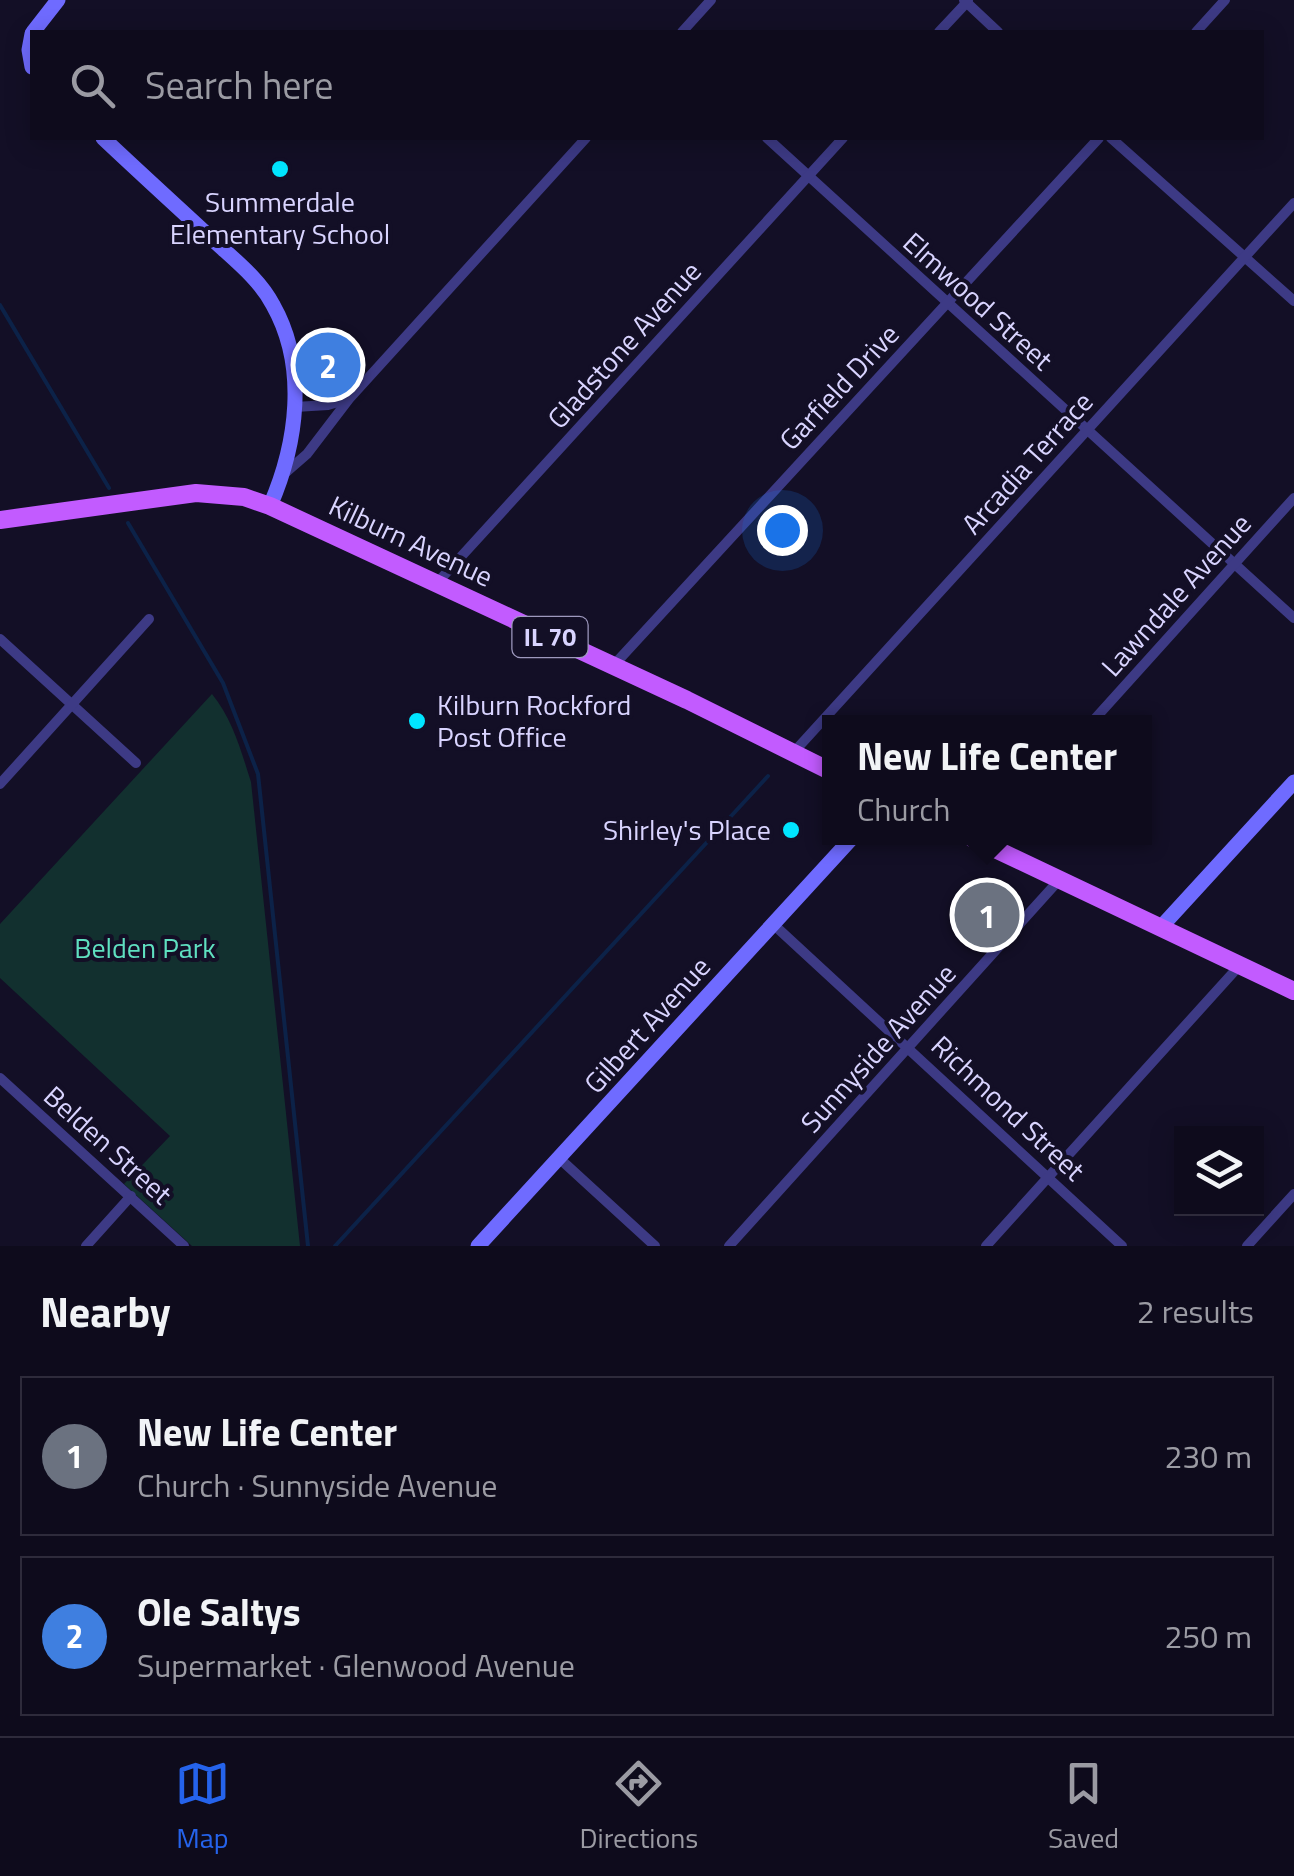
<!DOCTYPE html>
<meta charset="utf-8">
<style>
body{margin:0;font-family:"Titillium Web",sans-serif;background:#1c1929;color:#f1f3f6}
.controls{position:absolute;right:30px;bottom:30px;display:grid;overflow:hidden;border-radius:0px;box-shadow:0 5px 25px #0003}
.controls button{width:90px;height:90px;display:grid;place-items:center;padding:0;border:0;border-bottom:2px solid #2e2b3b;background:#0e0b1c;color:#f1f3f6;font:50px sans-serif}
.you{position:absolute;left:782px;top:530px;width:35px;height:35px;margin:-25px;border:8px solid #fff;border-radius:50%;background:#1a73e8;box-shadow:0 0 0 15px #1a73e833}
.badge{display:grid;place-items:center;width:65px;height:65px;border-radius:50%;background:#2563eb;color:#fff;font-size:32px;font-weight:700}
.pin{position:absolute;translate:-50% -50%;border:5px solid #fff;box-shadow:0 2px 10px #0006}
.popup{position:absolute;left:822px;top:715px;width:330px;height:130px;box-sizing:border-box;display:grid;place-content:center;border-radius:0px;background:#0e0b1c;filter:drop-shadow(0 2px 8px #0005);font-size:32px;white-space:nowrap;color:#9b9ba3}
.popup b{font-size:38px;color:#f1f3f6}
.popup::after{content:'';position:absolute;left:50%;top:100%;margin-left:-20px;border:20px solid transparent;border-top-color:#0e0b1c}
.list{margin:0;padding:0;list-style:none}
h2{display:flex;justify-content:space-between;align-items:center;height:130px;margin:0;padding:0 40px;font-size:42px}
h2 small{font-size:32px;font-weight:400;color:#9b9ba3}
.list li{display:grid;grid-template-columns:65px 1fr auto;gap:30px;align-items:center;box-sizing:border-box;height:160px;margin:0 20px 20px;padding:0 20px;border:2px solid #2e2b3b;border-radius:0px}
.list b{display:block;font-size:38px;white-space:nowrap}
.list p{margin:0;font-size:32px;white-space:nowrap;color:#9b9ba3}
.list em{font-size:32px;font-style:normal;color:#9b9ba3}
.icon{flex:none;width:55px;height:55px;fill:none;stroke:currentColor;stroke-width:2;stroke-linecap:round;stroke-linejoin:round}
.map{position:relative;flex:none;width:1294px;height:1246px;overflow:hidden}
.search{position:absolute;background:#0e0b1c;box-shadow:0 5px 25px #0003;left:30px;right:30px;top:30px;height:110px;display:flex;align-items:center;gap:25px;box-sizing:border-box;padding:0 35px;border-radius:0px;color:#9b9ba3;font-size:38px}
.sheet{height:490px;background:#0e0b1c}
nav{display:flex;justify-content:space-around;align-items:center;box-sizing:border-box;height:140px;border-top:2px solid #2e2b3b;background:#0e0b1c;font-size:28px;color:#9b9ba3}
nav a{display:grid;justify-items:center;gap:5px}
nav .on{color:#2563eb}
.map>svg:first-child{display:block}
</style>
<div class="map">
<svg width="1294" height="1246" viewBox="0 0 1294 1246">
<rect width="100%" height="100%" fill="#130f26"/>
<path fill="#12302f" d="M212,694C233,720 241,751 251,782L300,1246H192L124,1184L170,1136L0,978V924Z"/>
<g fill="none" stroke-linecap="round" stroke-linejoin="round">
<g stroke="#0c2248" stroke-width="4">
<polyline points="0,305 109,488"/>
<polyline points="128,523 223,683 258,774 308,1246"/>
<polyline points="335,1246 768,776"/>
</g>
<g stroke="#3d3a85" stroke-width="10">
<polyline points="964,0 998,32"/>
<polyline points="682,32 711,0"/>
<polyline points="939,32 968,1"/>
<polyline points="1196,32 1225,0"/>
<polyline points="767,138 1294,618"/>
<polyline points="1111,138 1294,301"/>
<polyline points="295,407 328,405 348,399"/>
<polyline points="284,474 307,454 349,399 586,138"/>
<polyline points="437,583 843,138"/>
<polyline points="0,639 136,763"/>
<polyline points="613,666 1099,138"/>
<polyline points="1092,722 1294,498"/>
<polyline points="793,753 1294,203"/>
<polyline points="0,784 149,619"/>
<polyline points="773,924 1122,1246"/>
<polyline points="0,1078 184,1246"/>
<polyline points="560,1159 655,1246"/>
<polyline points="86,1246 131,1196"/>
<polyline points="729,1246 1060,879"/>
<polyline points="986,1246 1240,965"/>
<polyline points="1247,1246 1294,1194"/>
</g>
<g stroke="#6f6bff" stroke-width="15">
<polyline points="33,32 58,0"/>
<polyline points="32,34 29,50 32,67"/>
<path d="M103,138C138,171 174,204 210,237C232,258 259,278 273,305C308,367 297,444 270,506"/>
<polyline points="1162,926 1294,782"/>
<polyline points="478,1246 852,838"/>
</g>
<g stroke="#c25bff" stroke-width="18">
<polyline points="0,520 196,493 244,497 270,506 687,700 830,771"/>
<polyline points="972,838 1294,991"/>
</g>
</g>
<g fill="#00e5ff" stroke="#130f26" stroke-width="4">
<circle cx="280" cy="169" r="10"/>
<circle cx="417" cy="721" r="10"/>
<circle cx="791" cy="830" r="10"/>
</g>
<g text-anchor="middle" stroke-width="8" stroke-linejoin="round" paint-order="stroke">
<rect fill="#130f26" stroke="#9e99be" stroke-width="2.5" x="512.5" y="617" width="75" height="40" rx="8"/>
<g font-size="25" font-weight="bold" fill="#d9d4ff">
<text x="550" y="646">IL 70</text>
</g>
<g font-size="28" fill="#d9d4ff" stroke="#130f26">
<text x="280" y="212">Summerdale<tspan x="280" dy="32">Elementary School</tspan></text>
<text x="437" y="715" text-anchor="start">Kilburn Rockford<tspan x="437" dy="32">Post Office</tspan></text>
<text x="771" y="840" text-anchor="end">Shirley's Place</text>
</g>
<g font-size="28" fill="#d9d4ff" stroke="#130f26">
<text transform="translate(978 301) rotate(42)" y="10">Elmwood Street</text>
<text transform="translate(624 345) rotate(-48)" y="10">Gladstone Avenue</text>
<text transform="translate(839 387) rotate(-47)" y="10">Garfield Drive</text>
<text transform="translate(1027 463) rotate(-48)" y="10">Arcadia Terrace</text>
<text transform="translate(411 541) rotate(25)" y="10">Kilburn Avenue</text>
<text transform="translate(1176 595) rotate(-48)" y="10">Lawndale Avenue</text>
<text transform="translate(647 1025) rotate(-48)" y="10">Gilbert Avenue</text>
<text transform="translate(878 1048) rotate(-48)" y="10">Sunnyside Avenue</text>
<text transform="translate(1008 1108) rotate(43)" y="10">Richmond Street</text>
<text transform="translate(108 1145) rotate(42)" y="10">Belden Street</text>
</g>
<g font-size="28" fill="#5fe0c0" stroke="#130f26">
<text x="145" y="958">Belden Park</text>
</g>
</g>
</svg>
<div class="controls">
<button><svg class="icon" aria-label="layers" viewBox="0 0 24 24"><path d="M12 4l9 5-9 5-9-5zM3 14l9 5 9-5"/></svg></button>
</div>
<div class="you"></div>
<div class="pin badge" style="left:987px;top:915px;background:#6b7280">1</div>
<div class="popup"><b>New Life Center</b>Church</div>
<div class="pin badge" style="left:328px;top:365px;background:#3f7fe0">2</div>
<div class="search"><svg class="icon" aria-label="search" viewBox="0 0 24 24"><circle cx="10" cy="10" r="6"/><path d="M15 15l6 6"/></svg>Search here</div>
</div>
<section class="sheet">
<h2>Nearby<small>2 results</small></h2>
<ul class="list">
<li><span class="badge" style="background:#6b7280">1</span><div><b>New Life Center</b><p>Church · Sunnyside Avenue</p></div><em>230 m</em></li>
<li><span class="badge" style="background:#3f7fe0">2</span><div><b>Ole Saltys</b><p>Supermarket · Glenwood Avenue</p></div><em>250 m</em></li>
</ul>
</section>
<nav>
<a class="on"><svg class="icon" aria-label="map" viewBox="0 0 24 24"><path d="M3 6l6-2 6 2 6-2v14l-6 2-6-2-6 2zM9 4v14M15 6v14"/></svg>Map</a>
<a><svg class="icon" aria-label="directions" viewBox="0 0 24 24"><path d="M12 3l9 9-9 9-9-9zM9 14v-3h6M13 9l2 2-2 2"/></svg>Directions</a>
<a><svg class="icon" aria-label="saved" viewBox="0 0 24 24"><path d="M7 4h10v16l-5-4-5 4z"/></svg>Saved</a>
</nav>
